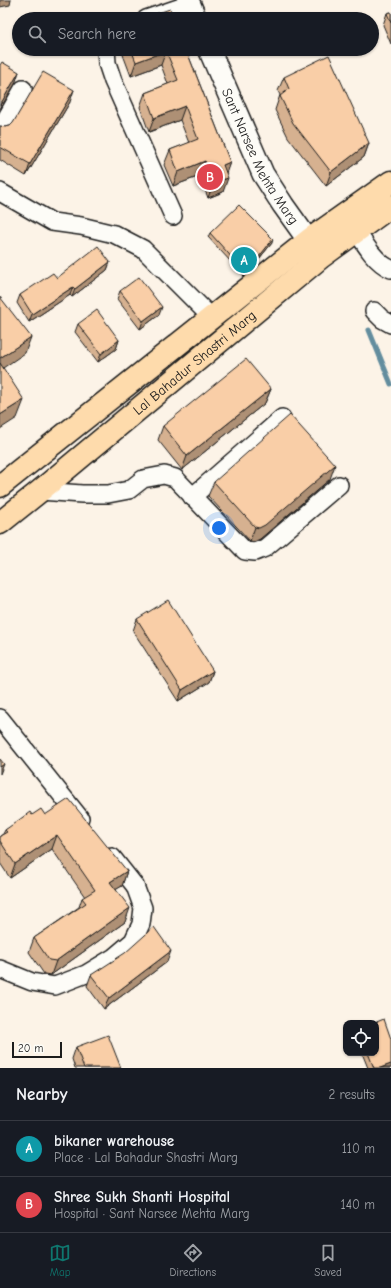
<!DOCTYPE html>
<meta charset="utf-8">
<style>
body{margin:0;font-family:"Comic Neue",sans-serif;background:#20242c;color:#f1f3f6}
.controls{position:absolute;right:12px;bottom:12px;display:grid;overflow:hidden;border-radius:8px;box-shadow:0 1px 3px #0004}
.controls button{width:36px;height:36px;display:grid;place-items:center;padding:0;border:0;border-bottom:1px solid #363941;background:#171b24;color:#f1f3f6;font:20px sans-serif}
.scale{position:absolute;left:12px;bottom:10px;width:50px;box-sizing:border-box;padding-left:4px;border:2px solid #1c1c1c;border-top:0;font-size:11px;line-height:14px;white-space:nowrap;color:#1c1c1c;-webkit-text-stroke:3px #fdfcf7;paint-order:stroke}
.you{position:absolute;left:219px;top:528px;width:14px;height:14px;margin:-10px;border:3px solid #fff;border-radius:50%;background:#1a73e8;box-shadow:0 0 0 6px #1a73e833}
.badge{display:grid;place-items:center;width:26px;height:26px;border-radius:50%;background:#0f766e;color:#fff;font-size:13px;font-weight:700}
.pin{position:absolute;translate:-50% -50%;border:2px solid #fff;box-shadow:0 1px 4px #0006}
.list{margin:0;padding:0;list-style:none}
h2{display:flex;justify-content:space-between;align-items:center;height:52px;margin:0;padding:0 16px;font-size:17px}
h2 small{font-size:13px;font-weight:400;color:#9ea1a6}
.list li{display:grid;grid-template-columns:26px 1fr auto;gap:12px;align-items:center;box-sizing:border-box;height:56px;padding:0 16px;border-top:1px solid #363941}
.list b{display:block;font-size:15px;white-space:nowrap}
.list p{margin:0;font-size:13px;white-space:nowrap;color:#9ea1a6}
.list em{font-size:13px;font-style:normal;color:#9ea1a6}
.icon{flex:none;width:22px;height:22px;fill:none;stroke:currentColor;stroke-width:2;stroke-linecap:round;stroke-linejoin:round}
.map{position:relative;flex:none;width:391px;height:1068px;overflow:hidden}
.search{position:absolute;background:#171b24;box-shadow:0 1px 3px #0004;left:12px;right:12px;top:12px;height:44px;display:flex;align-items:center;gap:10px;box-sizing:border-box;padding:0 14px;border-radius:22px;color:#9ea1a6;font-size:15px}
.sheet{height:164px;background:#171b24}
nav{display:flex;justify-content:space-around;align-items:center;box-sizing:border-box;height:56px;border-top:1px solid #363941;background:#171b24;font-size:11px;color:#9ea1a6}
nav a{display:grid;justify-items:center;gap:2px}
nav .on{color:#0f766e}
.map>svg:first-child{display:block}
</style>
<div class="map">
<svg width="391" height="1068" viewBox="0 0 391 1068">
<rect width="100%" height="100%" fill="#fcf3e7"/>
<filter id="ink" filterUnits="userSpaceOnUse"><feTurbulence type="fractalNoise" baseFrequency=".025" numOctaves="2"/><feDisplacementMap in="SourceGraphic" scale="8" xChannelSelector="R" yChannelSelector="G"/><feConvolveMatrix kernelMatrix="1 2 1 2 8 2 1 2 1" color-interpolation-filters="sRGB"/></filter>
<g filter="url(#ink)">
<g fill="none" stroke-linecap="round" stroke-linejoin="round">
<polyline stroke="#638d9e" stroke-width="5" points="369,330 391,384"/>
<g stroke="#1c1c1c" stroke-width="20">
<g id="minor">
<polyline points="146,19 190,4"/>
<polyline points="106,49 107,63 113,81 173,216"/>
<polyline points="0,129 23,89"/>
<polyline points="0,192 52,222 81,226 114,234 143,249 211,317"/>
<path d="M350,221C361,237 373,262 391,269"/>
<polyline points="374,311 382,319 391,324"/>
<polyline points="40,491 82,494 108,494 129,490 143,479 164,475 175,478 245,551 255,552 265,548 339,485"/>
<polyline points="192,497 282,418"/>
<polyline points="0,718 80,818"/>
<polyline points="0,969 32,982 55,986 86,974 114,957 133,941 141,924 143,908 135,886 112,857"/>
</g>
</g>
<g stroke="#1c1c1c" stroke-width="24">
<g id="tertiary">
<polyline points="188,0 196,19"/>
<path id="s1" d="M209,49L263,174L283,205L318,254"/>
</g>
</g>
<g stroke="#1c1c1c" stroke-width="25">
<g id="primary">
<polyline points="0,486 309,240 391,182"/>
<path id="s2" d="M0,523L40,491L321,257L391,206"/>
</g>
</g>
<use href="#minor" stroke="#fdfcf7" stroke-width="17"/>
<use href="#tertiary" stroke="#fdfcf7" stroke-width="21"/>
<use href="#primary" stroke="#fedbac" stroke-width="22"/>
</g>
<g fill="#d6b190" stroke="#1c1c1c">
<polygon points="391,12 391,44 383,25 387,13"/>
<polygon points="152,15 174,19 150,19"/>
<polygon points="123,49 186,49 230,162 226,173 223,192 208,198 200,176 173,186 164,165 170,150 189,143 180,120 149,132 140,107 145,93 168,84 161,65 131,76 122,52"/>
<polygon points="284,77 369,143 364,157 326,186 288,137 275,110 280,95 278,91"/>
<polygon points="70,102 26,176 0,160 0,126 5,127 10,126"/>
<polygon points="210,233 272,243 249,271 244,276 208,237"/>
<polygon points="110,262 107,270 72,297 70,295 29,322 17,303 20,295 57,278"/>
<polygon points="120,291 159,315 140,329 117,299"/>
<polygon points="78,324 119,340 116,349 98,362 75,332"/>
<polygon points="271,389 265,403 182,470 158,440 163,426"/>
<polygon points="330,479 260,539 254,542 250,541 208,496 214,482"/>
<polygon points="137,619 213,671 209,682 178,701 133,631"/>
<polygon points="32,815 45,815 127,871 122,886 116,889 125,922 51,975 44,974 29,952 34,938 79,907 82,898 85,897 52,849 10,878 0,863 0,836 3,834 5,830"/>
<polygon points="167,962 104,1009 87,986 91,975"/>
<polygon points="76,1047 121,1068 75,1068 72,1059"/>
<polygon points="362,1053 376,1053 391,1068 368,1068"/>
</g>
<g fill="#ae9075" stroke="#1c1c1c">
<polygon points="0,0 11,0 10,5 0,7"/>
<polygon points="166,51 161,65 131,76 136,62"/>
<polygon points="19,72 15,84 0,109 0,105"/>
<polygon points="74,90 70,102 26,176 30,164"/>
<polygon points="185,106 180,120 149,132 154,118"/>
<polygon points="369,143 364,157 326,186 331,172"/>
<polygon points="205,161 200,176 173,186 178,172"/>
<polygon points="230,162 225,176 223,165"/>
<polygon points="228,178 223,192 208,198 213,183"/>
<polygon points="273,239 272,243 249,271 244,276 245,272"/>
<polygon points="110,262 107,270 72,297 75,289"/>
<polygon points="73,287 70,295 29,322 32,314"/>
<polygon points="162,307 159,315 140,329 143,321"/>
<polygon points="31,337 25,353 0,370 0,358"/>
<polygon points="119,340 116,349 98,362 101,354"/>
<polygon points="271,389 265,403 182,470 187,456"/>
<polygon points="24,400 17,418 0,429 0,415"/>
<polygon points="335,465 330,479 260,539 254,542 250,541 255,527"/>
<polygon points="213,671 209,682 178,701 182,690"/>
<polygon points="4,764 0,774 0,767"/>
<polygon points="57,835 52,849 10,878 15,864"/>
<polygon points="127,871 122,886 105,896 110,882"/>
<polygon points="130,908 125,922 51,975 56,961"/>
<polygon points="171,951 167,962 104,1009 109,998"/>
<polygon points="391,1064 391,1068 380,1068"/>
</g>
<g fill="#f9cea7" stroke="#1c1c1c">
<polygon points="170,9 174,19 153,19 152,15"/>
<polygon points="391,12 391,23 387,13"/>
<polygon points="131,49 186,49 230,162 223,165 228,178 213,183 205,161 178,172 170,150 198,139 185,106 154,118 145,93 178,80 166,51 136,62"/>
<polygon points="329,55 369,143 331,172 293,123 280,96 289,89 284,77"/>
<polygon points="2,62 19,72 0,105 0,65"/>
<polygon points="43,72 74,90 30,164 0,147 0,126 5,127 10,126 13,123"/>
<polygon points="239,205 273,239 251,267 245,272 210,233"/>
<polygon points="98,246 110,262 75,289 73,287 32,314 20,295 53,273 57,278"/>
<polygon points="139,277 162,307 143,321 120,291"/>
<polygon points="0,297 31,337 0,358"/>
<polygon points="97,310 119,340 101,354 78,324"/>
<polygon points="246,359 271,389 187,456 163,426"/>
<polygon points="0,363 24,400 0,415"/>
<polygon points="290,415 335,465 265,525 259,528 255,527 214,482"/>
<polygon points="168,600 213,671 182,690 137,619"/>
<polygon points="0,759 4,764 0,767"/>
<polygon points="69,799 127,871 110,882 130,908 56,961 49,960 34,938 86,903 82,898 95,890 57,835 15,864 0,841 0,836 7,832 5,830 30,812 32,815 41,809 45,815"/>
<polygon points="154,927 171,951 109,998 91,975 125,953"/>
<polygon points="384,1019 391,1039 391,1064 380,1068 374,1068 368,1053 376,1053 376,1023 374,1023"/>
<polygon points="108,1035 121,1068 84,1068 76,1047"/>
</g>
</g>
<g text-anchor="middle" stroke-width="4" stroke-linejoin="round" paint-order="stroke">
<g font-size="14" fill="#1c1c1c" stroke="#fdfcf7">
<text dy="5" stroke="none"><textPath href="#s1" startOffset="119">Sant Narsee Mehta Marg</textPath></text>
<text dy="5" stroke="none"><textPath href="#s2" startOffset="252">Lal Bahadur Shastri Marg</textPath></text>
</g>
</g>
</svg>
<div class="controls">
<button><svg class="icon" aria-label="locate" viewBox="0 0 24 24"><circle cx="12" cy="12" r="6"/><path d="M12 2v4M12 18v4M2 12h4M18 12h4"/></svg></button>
</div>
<div class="scale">20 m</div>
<div class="you"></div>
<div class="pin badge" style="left:244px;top:260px;background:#0f9aa8">A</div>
<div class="pin badge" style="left:210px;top:177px;background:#e0444e">B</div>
<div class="search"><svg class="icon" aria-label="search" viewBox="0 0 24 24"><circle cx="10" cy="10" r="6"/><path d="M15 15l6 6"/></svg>Search here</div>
</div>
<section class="sheet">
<h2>Nearby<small>2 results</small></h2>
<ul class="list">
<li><span class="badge" style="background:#0f9aa8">A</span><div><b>bikaner warehouse</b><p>Place · Lal Bahadur Shastri Marg</p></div><em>110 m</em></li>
<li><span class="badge" style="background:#e0444e">B</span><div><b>Shree Sukh Shanti Hospital</b><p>Hospital · Sant Narsee Mehta Marg</p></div><em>140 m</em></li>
</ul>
</section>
<nav>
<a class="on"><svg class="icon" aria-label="map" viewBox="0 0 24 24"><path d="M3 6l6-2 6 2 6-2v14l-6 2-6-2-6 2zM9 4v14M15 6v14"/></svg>Map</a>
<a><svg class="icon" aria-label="directions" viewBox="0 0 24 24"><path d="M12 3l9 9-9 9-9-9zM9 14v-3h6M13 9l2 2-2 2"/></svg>Directions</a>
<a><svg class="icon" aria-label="saved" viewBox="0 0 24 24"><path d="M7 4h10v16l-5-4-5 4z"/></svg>Saved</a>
</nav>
